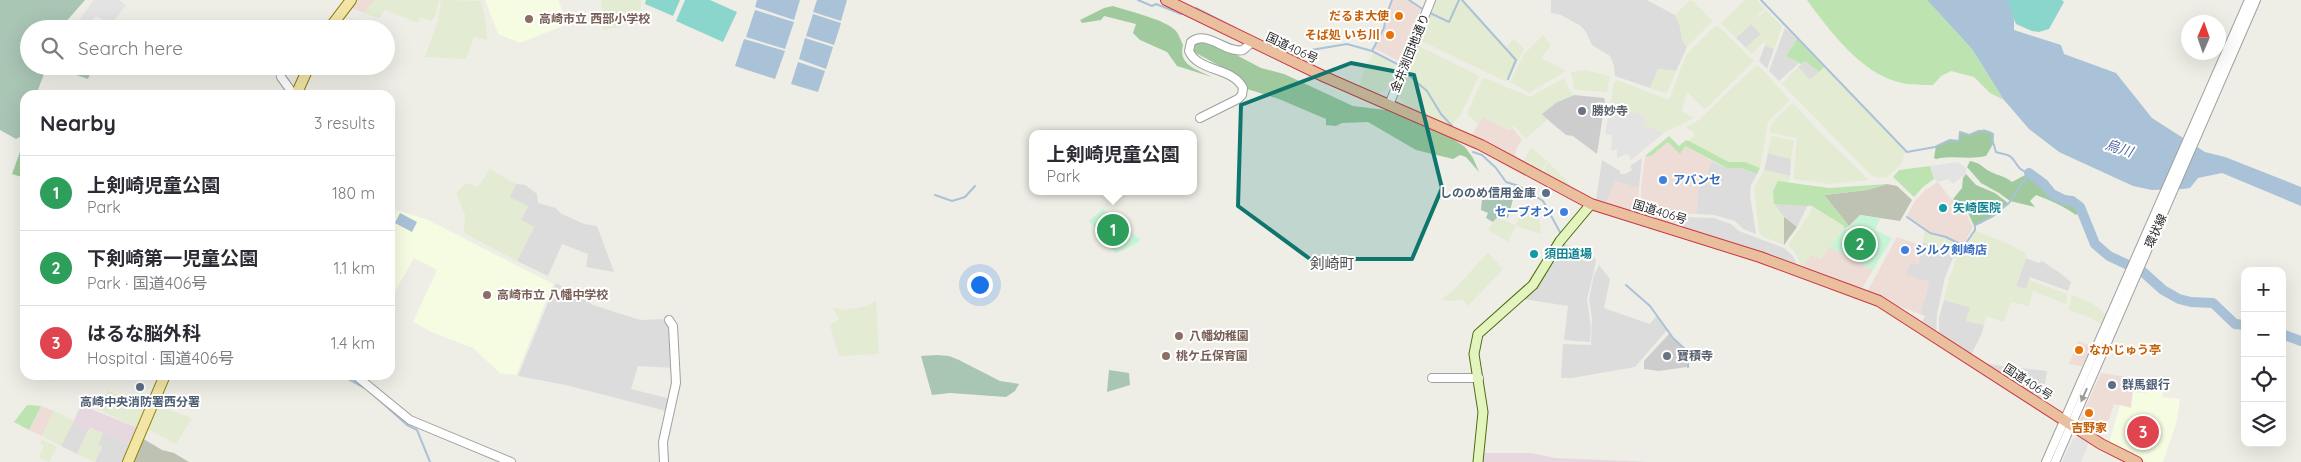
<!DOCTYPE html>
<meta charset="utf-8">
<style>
body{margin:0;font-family:Quicksand,"Noto Sans JP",sans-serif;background:#f7f7f7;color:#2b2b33}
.controls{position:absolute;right:15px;bottom:15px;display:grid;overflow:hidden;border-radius:10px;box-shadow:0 5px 20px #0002}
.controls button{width:45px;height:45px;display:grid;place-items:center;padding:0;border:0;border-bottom:1px solid #e1e1e2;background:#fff;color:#2b2b33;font:25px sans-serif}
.compass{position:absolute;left:2181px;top:15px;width:45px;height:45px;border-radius:50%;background:#fff;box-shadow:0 5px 20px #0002;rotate:2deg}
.you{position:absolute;left:979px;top:284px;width:18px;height:18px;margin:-12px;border:4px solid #fff;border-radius:50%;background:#1a73e8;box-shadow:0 0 0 8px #1a73e833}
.badge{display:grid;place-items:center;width:32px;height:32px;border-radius:50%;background:#7c3aed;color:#fff;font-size:16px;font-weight:700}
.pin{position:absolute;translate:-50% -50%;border:2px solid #fff;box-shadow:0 1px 5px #0006}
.popup{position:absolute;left:1029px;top:130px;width:168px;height:65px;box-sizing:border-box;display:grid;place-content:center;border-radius:10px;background:#fff;filter:drop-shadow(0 1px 4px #0005);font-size:16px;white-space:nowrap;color:#7c7c81}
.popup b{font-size:19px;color:#2b2b33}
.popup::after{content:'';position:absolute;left:50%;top:100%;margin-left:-10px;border:10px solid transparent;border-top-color:#fff}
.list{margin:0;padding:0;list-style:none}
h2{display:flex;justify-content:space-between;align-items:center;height:65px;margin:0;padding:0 20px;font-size:21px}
h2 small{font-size:16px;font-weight:400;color:#7c7c81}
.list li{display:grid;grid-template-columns:32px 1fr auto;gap:15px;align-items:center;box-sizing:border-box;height:75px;padding:0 20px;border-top:1px solid #e1e1e2}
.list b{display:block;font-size:19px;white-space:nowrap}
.list p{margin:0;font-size:16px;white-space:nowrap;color:#7c7c81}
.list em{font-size:16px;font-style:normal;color:#7c7c81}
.icon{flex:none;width:28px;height:28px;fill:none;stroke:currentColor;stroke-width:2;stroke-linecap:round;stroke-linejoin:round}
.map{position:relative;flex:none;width:2301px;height:462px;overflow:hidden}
.search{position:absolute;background:#fff;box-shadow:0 5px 20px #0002;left:20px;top:20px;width:375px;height:55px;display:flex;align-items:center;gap:12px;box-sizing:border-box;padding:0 18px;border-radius:28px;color:#7c7c81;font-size:19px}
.panel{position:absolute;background:#fff;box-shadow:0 5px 20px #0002;left:20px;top:90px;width:375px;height:290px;border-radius:15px}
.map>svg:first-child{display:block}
</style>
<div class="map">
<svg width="2301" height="462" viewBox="0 0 2301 462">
<rect width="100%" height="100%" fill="#eeeee6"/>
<g fill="#dddcdc">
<polygon points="1551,0 1647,0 1675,15 1680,26 1682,40 1687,47 1676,71 1659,69 1650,88 1615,76 1614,66 1610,56 1592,45 1586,32 1581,26 1561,15 1551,13"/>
<polygon points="1751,24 1761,34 1746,48 1736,38"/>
<polygon points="1785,28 1797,39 1786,56 1799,63 1779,81 1769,71"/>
<polygon points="1765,45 1774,49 1767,69 1759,61"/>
<polygon points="1805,61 1819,72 1810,80 1798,67"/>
<polygon points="1768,153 1791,159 1790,176 1764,170"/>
<polygon points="1642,158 1639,188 1615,182 1606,204 1596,200 1602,160 1620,171 1620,174 1625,174 1632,170 1630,166"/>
<polygon points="1712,161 1727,168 1741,168 1757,174 1751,185 1750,196 1756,234 1743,229 1735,221 1714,215 1696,214 1699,179 1718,181 1706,175"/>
<polygon points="516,184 525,185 537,194 538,203 556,208 560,213 584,224 597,226 614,272 586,267 588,254 562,244 548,276 517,261 534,227 520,220 528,207 509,197"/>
<polygon points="1774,204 1808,205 1797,227 1784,217"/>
<polygon points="1683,217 1714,218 1731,224 1739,231 1784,248 1793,256 1799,268 1679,228"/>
<polygon points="1923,242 1951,253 1953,258 1945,277 1937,314 1936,333 1921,324 1925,316 1920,314 1929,282 1905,275 1911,262 1919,264 1920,245 1923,245"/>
<polygon points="1564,243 1595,258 1596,262 1587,299 1591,328 1590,342 1564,340 1568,306 1524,299 1538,285"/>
<polygon points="2026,258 2039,263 2042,261 2060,273 2071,282 2068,291 2030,277 2026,289 2016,286"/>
<polygon points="1599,265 1610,279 1604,308 1650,324 1657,315 1667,330 1635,367 1572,378 1561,378 1563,344 1591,345 1592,318 1589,299 1594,275"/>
<polygon points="556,283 593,305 640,320 663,319 671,324 673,368 638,366 631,389 671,399 668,409 666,411 566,385 518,376"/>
<polygon points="1944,300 1970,307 1966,321 1984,325 1982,333 1971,355 1939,336 1939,318"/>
<polygon points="1975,360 1994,365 2047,371 2042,403"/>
<polygon points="72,424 88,431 77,454 61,446"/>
<polygon points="103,433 131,445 124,462 95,462 102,447 98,445"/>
</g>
<g fill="#eeddd6">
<polygon points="356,0 375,0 364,13 350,7"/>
<polygon points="1393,0 1408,0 1421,9 1398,61 1374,48 1385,29 1387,16"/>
<polygon points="1483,117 1509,130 1513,128 1522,140 1516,149 1515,160 1471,136"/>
<polygon points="1668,142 1680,153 1685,146 1712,161 1707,175 1718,181 1715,188 1699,179 1696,214 1681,214 1674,225 1641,215 1641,187 1645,156 1651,156"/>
<polygon points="1615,181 1639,188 1638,214 1606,204"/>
<polygon points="1938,182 1950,198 1961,205 1973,227 1963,245 1931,233 1907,216 1915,201 1925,190"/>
<polygon points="1897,237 1920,245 1919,265 1911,263 1905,274 1929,282 1920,314 1899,306 1898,309 1869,294 1868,290"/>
<polygon points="1830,247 1873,270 1861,290 1802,268 1811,255 1821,259"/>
<polygon points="2078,341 2092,346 2082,366 2069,364"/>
<polygon points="2101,373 2134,378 2131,408 2114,404 2105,430 2094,425 2090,433 2082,428 2080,420"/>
<polygon points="41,406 54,411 42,436 29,430"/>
</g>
<g fill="#e7d8e0">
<polygon points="81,405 138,428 131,445 90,428 88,431 72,424"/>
<polygon points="1484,453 1531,453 1555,458 1651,462 1481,462"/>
</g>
<g fill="#f5fce1">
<polygon points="485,0 558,0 568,24 520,43 498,34"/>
<polygon points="397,210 428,220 553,284 516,375 500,373 473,348 436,334 413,322 437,270 414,258 390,300 390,225"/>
<polygon points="2148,380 2165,381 2162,397 2180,399 2177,421 2163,462 2146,462 2135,457 2133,452 2109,443 2120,405 2131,408 2133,392 2146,393"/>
</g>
<g fill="#cdcdcd">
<polygon points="1574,95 1604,98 1605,101 1597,154 1573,136 1566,135 1541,114 1557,102"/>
<polygon points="1669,334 1687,352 1687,367 1659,371 1644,369 1644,361"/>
</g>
<g fill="#bec2b2">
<polygon points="1887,184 1897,186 1912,200 1900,221 1860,215 1849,226 1824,195 1867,190"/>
<polygon points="1784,217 1797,227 1784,245 1783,230"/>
<polygon points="142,438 162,450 174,453 189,462 132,462"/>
</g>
<g fill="#e3ebd3">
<polygon points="375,0 439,0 435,17 431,21 421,17 418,23 385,10 379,18 364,13"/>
<polygon points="441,0 481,1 486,23 487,40 474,37 466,59 425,57 438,21"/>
<polygon points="601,0 641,0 640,16 624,15 622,27 603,30"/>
<polygon points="1434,0 1463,0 1506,47 1514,39 1524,49 1508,81 1505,81 1421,41 1419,37"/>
<polygon points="1745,0 1757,0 1765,8 1751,23 1766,10 1782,26 1774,49 1765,45 1765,41 1752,54 1746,48 1761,34 1751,24 1736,38 1721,23"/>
<polygon points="1689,1 1693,1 1712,20 1711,23 1687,47 1682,40 1680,26 1675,15"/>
<polygon points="1715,26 1718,26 1754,61 1705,109 1687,92 1682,111 1694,118 1664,133 1644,125 1646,117 1610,107 1614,83 1617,80 1669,100 1686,55"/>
<polygon points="1543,35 1551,45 1541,58 1566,71 1529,93 1510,82 1524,54"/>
<polygon points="1419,46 1479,76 1462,112 1451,127 1403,103 1397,93 1416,48"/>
<polygon points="1374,53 1396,66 1387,89 1377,94 1359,87 1365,66"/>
<polygon points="1755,66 1759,66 1790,100 1768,122 1760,168 1745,162 1730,162 1689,141 1695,134 1686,127 1699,120"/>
<polygon points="1798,67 1810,80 1824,67 1905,151 1902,163 1886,178 1875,177 1870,174 1782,84"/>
<polygon points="1658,69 1676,71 1668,91 1664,93 1650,88"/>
<polygon points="1586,70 1610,76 1607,92 1576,90 1574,88 1571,72"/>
<polygon points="1485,78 1530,97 1564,78 1570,91 1574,95 1557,102 1542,114 1547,120 1526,138 1514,126 1510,130 1483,117 1478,124 1467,114 1482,79"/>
<polygon points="1793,103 1817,129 1869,180 1830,184 1793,179 1797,138 1770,133 1770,128 1774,120"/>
<polygon points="1771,136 1794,141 1791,159 1768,153"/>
<polygon points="1531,147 1547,161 1541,172 1523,162"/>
<polygon points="1548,162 1570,184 1569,187 1543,172"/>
<polygon points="490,169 516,184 509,197 528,206 521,220 534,227 517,261 464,233 465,215 456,193 466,183 478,187"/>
<polygon points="1764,170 1790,176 1789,182 1782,183 1774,204 1784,217 1784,245 1761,236 1759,232 1754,188"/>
<polygon points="1532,206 1539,216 1541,234 1516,226 1508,242 1488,230 1497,217 1515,225 1521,215 1526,217"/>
<polygon points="1812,206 1844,226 1844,229 1821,259 1811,255 1802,268 1795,252 1788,245 1810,213"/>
<polygon points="1925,229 1933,235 1945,237 1962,245 1960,251 1963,250 1976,231 2007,243 2027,254 2004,322 1986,316 1984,325 1966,321 1970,307 1944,300 1949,279 1957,258 1953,258 1951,253 1923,242"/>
<polygon points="1488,252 1503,269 1468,306 1463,300 1447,301 1441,299 1453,291"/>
<polygon points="2029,280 2067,294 2066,304 2033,291 2029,306 2011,302 2016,286 2026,289"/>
<polygon points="2072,295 2090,302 2106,314 2102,325 2089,317 2069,310"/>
<polygon points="876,300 879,354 839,356 830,325 839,319 833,308 845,310 868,306"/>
<polygon points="108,390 145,408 138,428 98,410"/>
<polygon points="155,405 192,418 176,444 146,428"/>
<polygon points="54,411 74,421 61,446 42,436"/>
<polygon points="90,428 103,433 98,445 102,447 95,462 77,454"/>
<polygon points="42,440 57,447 49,462 39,457 44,446 40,444"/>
</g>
<g fill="#bde4b0">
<path d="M1807,0H1927L1972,49L2004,100L1990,93L1974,77L1951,71L1941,76L1933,85C1921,85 1909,85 1898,82C1860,72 1829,30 1807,0Z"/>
<polygon points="1797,39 1824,67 1819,72 1805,61 1801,64 1786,56"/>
<polygon points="1669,136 1679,146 1686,140 1689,141 1729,162 1745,162 1760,168 1757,174 1741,168 1727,168 1685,146 1680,154 1668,142 1651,156 1645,156"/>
<polygon points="1930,166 1934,179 1923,187 1914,197 1893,177 1899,170"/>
<polygon points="1778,181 1829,188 1887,184 1867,190 1824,195 1849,226 1844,229 1844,226 1812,206 1774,204 1773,191"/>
<polygon points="27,405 41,406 29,430 14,422"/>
</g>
<g fill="#a0ca9e">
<path d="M1113,6C1128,11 1167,20 1176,31C1179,35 1181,41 1183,45C1178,65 1196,69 1212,77L1177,66L1167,52L1140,40L1133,33L1136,24L1104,16L1101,20L1082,23L1080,20L1104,8Z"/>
<polygon points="1197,42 1201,42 1225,49 1261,68 1284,74 1353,106 1386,110 1453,139 1465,147 1473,158 1479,172 1466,157 1460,155 1453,159 1416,150 1368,122 1342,123 1336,126 1326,125 1326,119 1279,99 1247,89 1242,78 1194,52 1193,46"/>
<path d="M1978,130H1985L1994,135L1993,144L1986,156C1970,160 1954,155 1936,159L1934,158L1936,146L1950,140H1960V132L1969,135Z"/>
<polygon points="25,148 25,178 12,174 21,149"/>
<path d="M1970,161C1983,164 1981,167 1991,172C1999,176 2005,176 2012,182L2029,173C2043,184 2053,199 2072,201L2081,210L2076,215C2063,206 2050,200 2036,195L2030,201L2035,207L2010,201L1999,193L1981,183L1967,167Z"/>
<polygon points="1966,174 1976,185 1995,193 2008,203 1982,223 1974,226 1966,208 1953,199 1962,188 1963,178"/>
</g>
<g fill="#a9c5b4">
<polygon points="0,0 85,0 64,24 82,29 29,29 29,66 47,66 36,95 25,95 25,123 20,137 16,139 0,130"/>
<polygon points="50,66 93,66 88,79"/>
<polygon points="1513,199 1508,218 1499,215 1493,222 1486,218 1488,213 1481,210 1482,200"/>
<polygon points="937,355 949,356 959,360 1000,381 1019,384 1015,391 1006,397 950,393 932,395 921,356"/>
<polygon points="1109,370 1129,373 1130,385 1107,392"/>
</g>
<g fill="#c7f4d6">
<polygon points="1103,209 1140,239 1138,243 1116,253 1089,221"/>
<polygon points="1860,215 1880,218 1875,230 1892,238 1873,270 1830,247 1844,229 1848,229"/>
</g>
<g fill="#8bd6cc">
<polygon points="646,0 680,0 673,16 645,4"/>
<polygon points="685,0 710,0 737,12 723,42 676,21"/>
<polygon points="2008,0 2062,0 2064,2 2049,29 2039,32 2032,31 2016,24 2007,4"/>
</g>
<g fill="#e3e3e3">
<polygon points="94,0 119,0 126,5 111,24 96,16 88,26 79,20"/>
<polygon points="1610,107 1646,116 1644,125 1664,133 1631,160 1628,154 1617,158 1617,150 1611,150 1612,135 1605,134"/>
<polygon points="1958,162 1966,168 1966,174 1963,176 1953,184 1948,179 1938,182 1934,179 1930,166"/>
<polygon points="2080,436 2089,442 2081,462 2062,462 2073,439"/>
</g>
<g fill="#aac2d8">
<polygon points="757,0 800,0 794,20 755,7"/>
<polygon points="817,0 847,0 841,21 813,12"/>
<polygon points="1927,0 2008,0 2014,20 2014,30 2061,45 2064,54 2116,73 2152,118 2205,152 2225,157 2301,187 2301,206 2222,173 2198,178 2190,188 2183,189 2152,190 2133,186 2059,152 2029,129 2004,100 1972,49"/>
<polygon points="755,10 794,22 785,49 746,37"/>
<polygon points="813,14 841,23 834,45 806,36"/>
<polygon points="805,38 833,47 826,69 799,59"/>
<polygon points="744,39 785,51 775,79 735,66"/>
<polygon points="798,62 825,71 818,92 791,84"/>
<polygon points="400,213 417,222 412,232 395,223"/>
</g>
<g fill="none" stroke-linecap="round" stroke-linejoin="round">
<g stroke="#aac2d8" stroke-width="2">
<polyline points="1138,0 1152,6 1156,4 1181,14"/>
<polyline points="1409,0 1424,10"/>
<polyline points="1462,0 1516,60 1508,79"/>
<path d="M1761,0L1907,152L1935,147L1950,140L1959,141L1960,132L1969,135C1979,131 1983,128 1993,134L1992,139L1996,152C2001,154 2006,153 2011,157C2019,165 2016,169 2029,173L2009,203L1993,216L1975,225V230L1964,246L1946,237L1930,233L1907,217"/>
<polyline points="1196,8 1235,28"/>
<polyline points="1428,12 1449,22 1459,0"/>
<polyline points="1266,43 1299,52 1347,44 1372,51 1397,64"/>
<polyline points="1372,51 1384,28 1386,16 1392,0"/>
<polyline points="1406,73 1427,91 1441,114 1452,126"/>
<polyline points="1473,152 1482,155 1496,168 1506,182 1519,186 1543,201 1561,234"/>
<polyline points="935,195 952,201 965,197 975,186"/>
<polyline points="1626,285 1650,306 1673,338 1688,352 1688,367"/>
<polyline points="341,375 365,388"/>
<polyline points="369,391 407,425 417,430 430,462"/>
</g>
<g stroke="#aac2d8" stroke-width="10">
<polyline points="2029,173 2044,184 2052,194 2064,200 2072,201 2080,207 2095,244 2109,256 2143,272 2163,290 2179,299 2191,302 2213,303 2235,324 2245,325"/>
<polyline points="2282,334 2301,341"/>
</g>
<g stroke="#a0a0a0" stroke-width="10">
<g id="tertiary">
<polyline points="281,77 294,95"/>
<polyline points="1389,105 1431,0"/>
<path d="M1200,118L1238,99L1242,95L1243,88C1233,67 1198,72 1189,51L1191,42C1207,29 1226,54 1243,50L1251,43"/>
<polyline points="355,375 410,420 511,462"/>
<polyline points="1432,378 1479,378"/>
<polyline points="664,462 663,442 676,383 673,326 669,320"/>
<polyline points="2046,462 2249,0"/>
<polyline points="2055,462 2256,0"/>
</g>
</g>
<g stroke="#4b6c0f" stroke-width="11">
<polyline id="secondary" points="1478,462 1483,412 1474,354 1478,334 1533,285 1560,241 1591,204"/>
</g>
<g stroke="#8b810e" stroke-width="12">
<g id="primary">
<polyline points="329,29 351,0"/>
<polyline points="296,95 309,66"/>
<polyline points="128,462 165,375"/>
</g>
</g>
<g stroke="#cb3542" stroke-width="12">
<polyline id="trunk" points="1166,0 1325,77 1481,145 1591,204 1760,257 1879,301 2101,444 2137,462"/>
</g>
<use href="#tertiary" stroke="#fff" stroke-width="8"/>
<use href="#secondary" stroke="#e4f4be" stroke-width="9"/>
<use href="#primary" stroke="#f3e5a6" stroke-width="10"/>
<use href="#trunk" stroke="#e9bf9d" stroke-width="10"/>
</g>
<defs><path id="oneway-solid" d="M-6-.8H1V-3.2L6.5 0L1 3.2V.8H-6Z" transform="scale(1.25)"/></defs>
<use fill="#9a9a9a" href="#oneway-solid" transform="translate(2084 395) rotate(114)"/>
<path fill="#0f766e" fill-opacity="0.2" stroke="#0f766e" stroke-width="4" stroke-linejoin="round" d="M1351,63L1414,75L1442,188L1412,259H1310L1238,206L1241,105Z"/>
<g fill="#e8710a" stroke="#fff" stroke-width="2">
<circle cx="1399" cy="16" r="5"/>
<circle cx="1390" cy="35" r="5"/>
<circle cx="2079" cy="350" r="5"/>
<circle cx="2089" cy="413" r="5"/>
</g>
<g fill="#8d6e63" stroke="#fff" stroke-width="2">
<circle cx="529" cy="19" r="5"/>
<circle cx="487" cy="295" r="5"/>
<circle cx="1179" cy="336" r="5"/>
<circle cx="1166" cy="356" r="5"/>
</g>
<g fill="#6b7280" stroke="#fff" stroke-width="2">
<circle cx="1582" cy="111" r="5"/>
<circle cx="1667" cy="356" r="5"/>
</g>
<g fill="#3f7fe0" stroke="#fff" stroke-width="2">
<circle cx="1663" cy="180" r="5"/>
<circle cx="1564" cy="212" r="5"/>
<circle cx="1905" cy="250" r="5"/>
</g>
<g fill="#5c6f8a" stroke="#fff" stroke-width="2">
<circle cx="1546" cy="193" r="5"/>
<circle cx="2112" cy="385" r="5"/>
<circle cx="140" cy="387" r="5"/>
</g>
<g fill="#0f9aa8" stroke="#fff" stroke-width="2">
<circle cx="1943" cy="208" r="5"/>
<circle cx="1534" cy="254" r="5"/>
</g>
<g text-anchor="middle" stroke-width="4" stroke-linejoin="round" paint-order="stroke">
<g font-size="12" font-weight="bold" fill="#c56008" stroke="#fff" text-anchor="end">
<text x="1389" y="20">だるま大使</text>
<text x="1380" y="39">そば処 いち川</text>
<text x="2089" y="354" text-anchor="start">なかじゅう亭</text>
<text x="2089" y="432" text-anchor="middle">吉野家</text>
</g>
<g font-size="12" font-weight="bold" fill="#785e54" stroke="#fff" text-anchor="start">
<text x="539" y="23">高崎市立 西部小学校</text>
<text x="497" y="299">高崎市立 八幡中学校</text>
<text x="1189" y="340">八幡幼稚園</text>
<text x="1176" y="360">桃ケ丘保育園</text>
</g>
<g font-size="12" fill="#1f1f1f" stroke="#fff">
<text transform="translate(1292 48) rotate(25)" y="4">国道406号</text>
<text transform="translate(1410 53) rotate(-68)" y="4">金井渕団地通り</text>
<text transform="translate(1660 212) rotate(17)" y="4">国道406号</text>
<text transform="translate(2156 231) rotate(-66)" y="4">環状線</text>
<text transform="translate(2028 382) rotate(33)" y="4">国道406号</text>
</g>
<g font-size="12" font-weight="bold" fill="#5b616d" stroke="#fff" text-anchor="start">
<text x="1592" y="115">勝妙寺</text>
<text x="1677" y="360">寶積寺</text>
</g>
<g font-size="12" font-weight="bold" fill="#366cbe" stroke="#fff" text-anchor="start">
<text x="1673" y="184">アバンセ</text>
<text x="1554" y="216" text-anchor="end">セーブオン</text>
<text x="1915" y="254">シルク剣崎店</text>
</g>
<g font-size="12" font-weight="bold" fill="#4e5e75" stroke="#fff" text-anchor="end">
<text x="1536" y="197">しののめ信用金庫</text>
<text x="2122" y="389" text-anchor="start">群馬銀行</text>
<text x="140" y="406" text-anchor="middle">高崎中央消防署西分署</text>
</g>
<g font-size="12" font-weight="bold" fill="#0d838f" stroke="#fff" text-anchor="start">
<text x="1953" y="212">矢崎医院</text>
<text x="1544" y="258">須田道場</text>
</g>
<g font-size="14" font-style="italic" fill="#5468a6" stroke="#fff">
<text transform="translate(2119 148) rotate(18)" y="5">烏川</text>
</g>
<g font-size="15" fill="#525252" stroke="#fff">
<text x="1332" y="269">剣崎町</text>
</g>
</g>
</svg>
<div class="controls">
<button>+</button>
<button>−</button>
<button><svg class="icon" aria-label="locate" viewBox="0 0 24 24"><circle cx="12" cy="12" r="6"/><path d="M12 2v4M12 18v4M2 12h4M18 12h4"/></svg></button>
<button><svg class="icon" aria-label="layers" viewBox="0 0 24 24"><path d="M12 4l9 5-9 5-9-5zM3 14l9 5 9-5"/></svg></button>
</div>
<svg class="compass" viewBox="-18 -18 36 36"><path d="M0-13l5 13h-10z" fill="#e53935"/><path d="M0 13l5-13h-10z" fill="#7c7c81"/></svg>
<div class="you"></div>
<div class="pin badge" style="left:1113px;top:230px;background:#2e9e5b">1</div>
<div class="popup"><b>上剣崎児童公園</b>Park</div>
<div class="pin badge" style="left:1860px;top:244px;background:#2e9e5b">2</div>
<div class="pin badge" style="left:2143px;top:432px;background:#e0444e">3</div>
<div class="search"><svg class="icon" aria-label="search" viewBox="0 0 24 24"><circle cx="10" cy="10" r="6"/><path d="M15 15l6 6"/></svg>Search here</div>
<section class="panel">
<h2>Nearby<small>3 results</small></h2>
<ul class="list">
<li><span class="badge" style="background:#2e9e5b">1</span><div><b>上剣崎児童公園</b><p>Park</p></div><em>180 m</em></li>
<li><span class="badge" style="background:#2e9e5b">2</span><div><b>下剣崎第一児童公園</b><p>Park · 国道406号</p></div><em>1.1 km</em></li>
<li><span class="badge" style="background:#e0444e">3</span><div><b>はるな脳外科</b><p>Hospital · 国道406号</p></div><em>1.4 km</em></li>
</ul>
</section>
</div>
